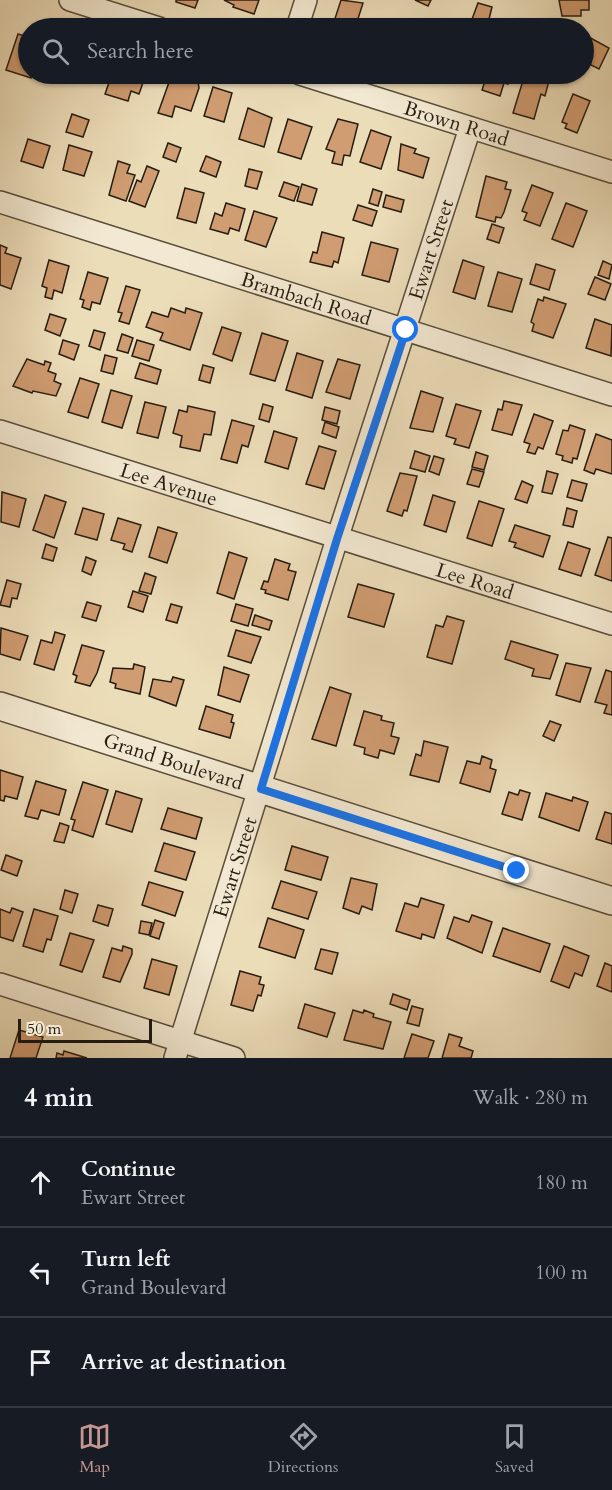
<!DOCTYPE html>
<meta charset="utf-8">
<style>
body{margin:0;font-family:Cardo,serif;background:#242831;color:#f1f3f6}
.scale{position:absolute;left:18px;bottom:15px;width:134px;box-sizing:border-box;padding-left:6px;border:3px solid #261c11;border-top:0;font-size:16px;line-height:21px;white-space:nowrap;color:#261c11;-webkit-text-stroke:4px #f3e9d2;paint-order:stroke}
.stop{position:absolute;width:18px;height:18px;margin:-14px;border:4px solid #1a73e8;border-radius:50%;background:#fff}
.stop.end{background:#1a73e8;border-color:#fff;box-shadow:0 2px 6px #0008}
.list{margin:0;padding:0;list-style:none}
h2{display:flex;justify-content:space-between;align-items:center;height:78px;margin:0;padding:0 24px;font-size:26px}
h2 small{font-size:20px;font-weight:400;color:#9ea1a6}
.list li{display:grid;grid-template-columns:39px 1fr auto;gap:18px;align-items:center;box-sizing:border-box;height:90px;padding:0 24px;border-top:2px solid #363941}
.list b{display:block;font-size:22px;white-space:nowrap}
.list p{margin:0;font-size:20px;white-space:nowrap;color:#9ea1a6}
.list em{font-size:20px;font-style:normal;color:#9ea1a6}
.icon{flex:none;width:33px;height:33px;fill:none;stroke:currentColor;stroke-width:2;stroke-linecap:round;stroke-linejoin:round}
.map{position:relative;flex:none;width:612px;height:1058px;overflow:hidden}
.search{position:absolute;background:#171b24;box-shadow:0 2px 4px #0004;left:18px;right:18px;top:18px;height:66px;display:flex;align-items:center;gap:15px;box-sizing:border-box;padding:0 21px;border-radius:33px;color:#9ea1a6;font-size:22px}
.sheet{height:348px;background:#171b24}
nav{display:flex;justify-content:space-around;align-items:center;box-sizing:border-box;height:84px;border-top:2px solid #363941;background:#171b24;font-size:16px;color:#9ea1a6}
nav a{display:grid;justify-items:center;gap:3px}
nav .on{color:#c59692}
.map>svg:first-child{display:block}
</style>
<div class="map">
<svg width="612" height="1058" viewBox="0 0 612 1058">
<rect width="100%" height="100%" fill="#ecddb9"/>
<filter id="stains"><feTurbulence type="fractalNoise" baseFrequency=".00333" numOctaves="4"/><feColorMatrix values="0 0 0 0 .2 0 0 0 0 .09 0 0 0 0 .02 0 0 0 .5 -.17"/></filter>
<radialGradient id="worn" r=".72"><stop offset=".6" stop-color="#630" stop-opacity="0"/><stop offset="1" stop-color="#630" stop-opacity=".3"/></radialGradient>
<g fill="#d09c71" stroke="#261c11" stroke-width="1.5">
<polygon points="176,0 198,0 195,8 176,2"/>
<polygon points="224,0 259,0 254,14 233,7 234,5"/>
<polygon points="341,0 363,3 355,28 332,28"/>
<polygon points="415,0 431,0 428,6"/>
<polygon points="559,0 589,0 589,10 581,10 581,16 562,16"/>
<polygon points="478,3 492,7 487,27 471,22"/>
<polygon points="18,34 28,37 31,78 6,70"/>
<polygon points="585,35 609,48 599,69 587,63 589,60 584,57"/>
<polygon points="51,74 94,74 92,79 78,77 76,82"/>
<polygon points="112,74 146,74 139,94 131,91 128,101 105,94"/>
<polygon points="172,74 198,82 199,88 191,111 175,106 172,117 158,113"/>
<polygon points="450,74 466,74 465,78"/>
<polygon points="476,74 502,74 511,76 508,84 504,83 500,96 482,90 486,78"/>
<polygon points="525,74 550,77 545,96 541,94 534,119 513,113"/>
<polygon points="213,87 232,93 224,122 204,116"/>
<polygon points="573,94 590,101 577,133 565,128 567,124 562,122"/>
<polygon points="248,108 272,118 264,147 239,139"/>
<polygon points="72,114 89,120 83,137 66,132"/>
<polygon points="288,119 312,127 301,159 278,152"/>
<polygon points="338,119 358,124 350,156 344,155 342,165 332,163 335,152 326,149"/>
<polygon points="371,130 391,137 381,169 360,162"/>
<polygon points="28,139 50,146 43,168 21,161"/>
<polygon points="168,143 181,148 176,162 163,157"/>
<polygon points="401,144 416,149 414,153 429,158 423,178 398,170"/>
<polygon points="69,145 92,152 84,176 63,170"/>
<polygon points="206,156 221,162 216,177 200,171"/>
<polygon points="118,161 130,165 127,173 135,175 126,201 109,195"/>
<polygon points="147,166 159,171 145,207 129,201 137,180 141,182"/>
<polygon points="249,169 262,172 257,189 245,186"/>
<polygon points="486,176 507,182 505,189 511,190 504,212 501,218 496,217 495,222 476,217"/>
<polygon points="284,182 299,187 294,201 279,196"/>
<polygon points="302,184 317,189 312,205 297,201"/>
<polygon points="532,185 553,193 540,226 524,220 527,213 522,211"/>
<polygon points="185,188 204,193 196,223 177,218"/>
<polygon points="373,189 382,192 378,206 369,203"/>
<polygon points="386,195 404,200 401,212 383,207"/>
<polygon points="226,203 245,209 239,231 230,228 228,234 210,229 215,213 222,216"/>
<polygon points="566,203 587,211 573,247 552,239"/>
<polygon points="358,205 377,211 372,226 353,220"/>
<polygon points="254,211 277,218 266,247 245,240"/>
<polygon points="492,224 504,228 499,243 487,239"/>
<polygon points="322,232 344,238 338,263 334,261 332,267 310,262 313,252 317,253"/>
<polygon points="371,242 398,249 389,282 362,275"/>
<polygon points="0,245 7,248 5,253 21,258 11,289 0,285"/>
<polygon points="49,260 69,266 62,293 54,290 52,299 45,297 47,288 42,286"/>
<polygon points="463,260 484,267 475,299 453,292"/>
<polygon points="603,261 612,265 609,279 598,275"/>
<polygon points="536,264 555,270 549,290 530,284"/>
<polygon points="88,272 108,278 100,304 92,302 90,310 82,307 84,300 80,299"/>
<polygon points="498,272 522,279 512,312 488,306"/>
<polygon points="595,277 611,284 605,300 588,294"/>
<polygon points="126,286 140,290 129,324 119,321 122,313 118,312"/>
<polygon points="544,297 566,304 553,338 532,331 534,324 531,322 538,299 543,301"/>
<polygon points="171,308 185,313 186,308 202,313 190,350 160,340 163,333 146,327 152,312 168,317"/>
<polygon points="50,314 66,319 60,336 45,330"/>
<polygon points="595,319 612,325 611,356 586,348"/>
<polygon points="222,327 241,333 232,361 213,354"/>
<polygon points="94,330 105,333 100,350 89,346"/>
<polygon points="262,333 288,341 275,381 250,374"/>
<polygon points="122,334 133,338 128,353 117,350"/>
<polygon points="63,340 79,345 74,360 59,354"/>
<polygon points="137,340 154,345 149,361 132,356"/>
<polygon points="297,353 323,361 312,398 286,390"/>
<polygon points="105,355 117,358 113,374 101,371"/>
<polygon points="27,359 44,365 45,361 51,363 48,371 56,374 54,381 61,384 56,396 33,391 32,393 13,386"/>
<polygon points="338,359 360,365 350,399 326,392"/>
<polygon points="140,363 161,370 157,384 135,378"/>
<polygon points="203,365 214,368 210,383 199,380"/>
<polygon points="80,378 99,384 88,418 68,412"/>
<polygon points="111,390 132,396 122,428 102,422"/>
<polygon points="421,391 443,398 433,432 410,428"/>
<polygon points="504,401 522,405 512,435 492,430 498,409 502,410"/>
<polygon points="145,402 166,407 158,438 137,433"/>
<polygon points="263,404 273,407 269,422 259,419"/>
<polygon points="456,404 481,411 469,448 454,444 456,439 446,436"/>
<polygon points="188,406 215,412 211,435 204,434 200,451 180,447 182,436 173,433 179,410 187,412"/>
<polygon points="325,407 340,411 337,424 322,420"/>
<polygon points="534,414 553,421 543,449 538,447 535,454 527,452 530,444 524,442"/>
<polygon points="232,420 254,426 248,447 242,445 237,463 221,459"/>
<polygon points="325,422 339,427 336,438 322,433"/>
<polygon points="570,425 585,430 577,459 573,458 572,463 562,460 563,456 556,454 563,430 568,431"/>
<polygon points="274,431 297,438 288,469 265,462"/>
<polygon points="596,434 612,440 612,474 596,469 594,474 584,470"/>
<polygon points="319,446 336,451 324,489 306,484"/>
<polygon points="415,451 430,456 425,472 410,468"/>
<polygon points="476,452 488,456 484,470 472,467"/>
<polygon points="434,456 444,459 439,475 429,471"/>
<polygon points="472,469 484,472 479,487 467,484"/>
<polygon points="547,471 558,474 552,494 542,492"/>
<polygon points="400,473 417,476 407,511 404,510 402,516 387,511"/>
<polygon points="572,480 587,484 582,501 567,497"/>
<polygon points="522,481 533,486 527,503 515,499"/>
<polygon points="2,492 26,499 19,527 1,522"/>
<polygon points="45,495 66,502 54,538 33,530"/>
<polygon points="433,495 455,502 446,532 424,525"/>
<polygon points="479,501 504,509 492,546 467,538"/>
<polygon points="83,508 104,514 97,540 75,534"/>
<polygon points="567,508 577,511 573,527 563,525"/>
<polygon points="118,518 141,525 132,552 123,549 125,544 111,540"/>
<polygon points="515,525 550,536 543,557 514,547 516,543 509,541"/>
<polygon points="158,527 177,533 167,563 149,557"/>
<polygon points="608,537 612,538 612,581 595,575"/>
<polygon points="568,542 590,549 581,576 559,569"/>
<polygon points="46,544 57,548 53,561 42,558"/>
<polygon points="229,552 247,558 234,599 217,593"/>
<polygon points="86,557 96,561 91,575 82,571"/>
<polygon points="275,559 290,564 288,570 296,572 288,600 265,593 266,590 261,589 264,581 268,582"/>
<polygon points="145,573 156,577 151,594 139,591"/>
<polygon points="7,580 21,584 17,599 12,598 10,607 0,605"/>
<polygon points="358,584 394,594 384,627 348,617"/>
<polygon points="133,591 148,596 143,612 128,607"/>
<polygon points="87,602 101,606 96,621 82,617"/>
<polygon points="171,604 182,607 177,623 166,620"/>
<polygon points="236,604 253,609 248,626 231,621"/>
<polygon points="255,615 272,621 269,630 252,625"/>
<polygon points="447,616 464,621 452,664 427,657 436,625 443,627"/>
<polygon points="1,628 28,636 20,660 0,654"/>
<polygon points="236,630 261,637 251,663 228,656"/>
<polygon points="55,632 65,635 54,670 34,664 41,640 52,643"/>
<polygon points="511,641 558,655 550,679 532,676 534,669 505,659"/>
<polygon points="82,645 104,651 97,673 90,686 75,682 77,676 73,674"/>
<polygon points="566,663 591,668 580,702 556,695"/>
<polygon points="134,664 145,667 140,694 115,688 116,684 110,682 113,668 133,669"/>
<polygon points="224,667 249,675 240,702 218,695"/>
<polygon points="606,670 612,672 612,715 604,713 607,705 595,702"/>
<polygon points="173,677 184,680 176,706 149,696 153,679 171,682"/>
<polygon points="330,687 351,694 336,746 312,739"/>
<polygon points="206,706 233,715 231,722 234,723 230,738 199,729"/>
<polygon points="364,711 382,716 381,720 394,723 391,736 399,738 394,754 380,750 378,758 364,754 365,748 354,745"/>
<polygon points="550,721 561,725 554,741 543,736"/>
<polygon points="424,741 448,747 439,782 410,775 416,754 421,756"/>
<polygon points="482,756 492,760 490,768 496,770 490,792 460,783 467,761 480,764"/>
<polygon points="0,770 23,777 17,799 5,796 4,801 0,800"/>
<polygon points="36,781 66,790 59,815 41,810 38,819 25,816"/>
<polygon points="83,782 108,790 93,837 72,830 75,820 71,819"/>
<polygon points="520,790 530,793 522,820 502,814 509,792 518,795"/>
<polygon points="116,791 142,799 132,832 106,824"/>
<polygon points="546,793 572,801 573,797 588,802 579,831 539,817"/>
<polygon points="168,808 202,818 196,839 161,829"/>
<polygon points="605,812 612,814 612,844 596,839"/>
<polygon points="60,823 69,826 64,843 54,841"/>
<polygon points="164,843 195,852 186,880 155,871"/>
<polygon points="292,846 328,857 321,880 285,870"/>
<polygon points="6,855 22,861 17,876 1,870"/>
<polygon points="351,878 377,884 372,910 362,906 359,914 343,908"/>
<polygon points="281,881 317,892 308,919 272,908"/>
<polygon points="149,882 183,892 175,916 142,905"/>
<polygon points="65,890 78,894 72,913 60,909"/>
<polygon points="421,898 444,905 434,938 422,934 421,939 396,931 405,903 418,907"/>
<polygon points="98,905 113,909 108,926 93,921"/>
<polygon points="12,908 23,912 13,941 0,937 0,909 10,913"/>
<polygon points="34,909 58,916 51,940 47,939 43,952 23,946"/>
<polygon points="472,915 492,922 482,953 447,938 454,917 469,922"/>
<polygon points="268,918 304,930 295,958 259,947"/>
<polygon points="155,920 164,923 159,939 150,936"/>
<polygon points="141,921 152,923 149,935 139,933"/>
<polygon points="503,928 550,944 540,972 493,956"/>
<polygon points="70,933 94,940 82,972 60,965"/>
<polygon points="123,946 132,949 132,954 120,982 103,977 112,948 122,951"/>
<polygon points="564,946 589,956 582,976 575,973 569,988 551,981"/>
<polygon points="321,949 338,953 332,974 315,969"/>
<polygon points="152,959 177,966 169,995 144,988"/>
<polygon points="605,963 612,966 612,992 597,986"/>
<polygon points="240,971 261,977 259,984 264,985 261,996 258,995 253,1011 231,1005"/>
<polygon points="393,994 410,1000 407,1010 390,1004"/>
<polygon points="305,1004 335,1013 327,1037 298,1028"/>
<polygon points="412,1006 423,1009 419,1026 407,1023"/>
<polygon points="353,1010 363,1013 364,1010 374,1014 373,1017 391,1022 383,1049 344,1040"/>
<polygon points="19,1030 43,1037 36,1058 10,1058"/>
<polygon points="412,1034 434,1041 428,1058 404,1058"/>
<polygon points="449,1034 462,1038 459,1046 473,1051 471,1058 442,1058"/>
<polygon points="64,1051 87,1058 56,1058 57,1053 63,1055"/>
</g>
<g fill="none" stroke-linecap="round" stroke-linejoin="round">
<g stroke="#584c3b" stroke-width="24">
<g id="minor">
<polyline points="70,0 159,28"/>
<polyline points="297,28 306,0"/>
<path id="s1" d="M300,74L612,172"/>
<path id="s2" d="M0,202L612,395"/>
<path id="s3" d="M0,431L612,624"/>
<polyline points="0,984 234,1058"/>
<path id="s4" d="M175,1058L337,539L470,128"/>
</g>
</g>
<g stroke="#584c3b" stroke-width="30">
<g id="tertiary">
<path id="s5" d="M0,706L612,901"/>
</g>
</g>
<use href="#minor" stroke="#f3e9d2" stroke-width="21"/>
<use href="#tertiary" stroke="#f3e9d2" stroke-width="27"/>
</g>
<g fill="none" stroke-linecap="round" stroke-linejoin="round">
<polyline stroke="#1a73e8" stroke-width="8" points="406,330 337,539 261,789 517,871"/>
</g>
<g text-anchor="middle" stroke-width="5" stroke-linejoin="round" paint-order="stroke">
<g font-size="20" fill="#261c11" stroke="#f3e9d2">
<text dy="7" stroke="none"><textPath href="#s1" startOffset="164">Brown Road</textPath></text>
<text dy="7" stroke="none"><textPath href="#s4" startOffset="848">Ewart Street</textPath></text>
<text dy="7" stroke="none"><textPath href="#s2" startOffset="321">Brambach Road</textPath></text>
<text dy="7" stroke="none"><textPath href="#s3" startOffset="177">Lee Avenue</textPath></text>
<text dy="7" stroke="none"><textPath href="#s3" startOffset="498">Lee Road</textPath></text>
<text dy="7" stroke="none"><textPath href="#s5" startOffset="182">Grand Boulevard</textPath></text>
<text dy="7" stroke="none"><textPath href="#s4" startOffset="200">Ewart Street</textPath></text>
</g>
</g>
<rect width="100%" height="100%" filter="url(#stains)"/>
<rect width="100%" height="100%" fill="url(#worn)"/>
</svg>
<div class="scale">50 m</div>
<div class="stop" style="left:406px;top:330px"></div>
<div class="stop end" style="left:517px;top:871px"></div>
<div class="search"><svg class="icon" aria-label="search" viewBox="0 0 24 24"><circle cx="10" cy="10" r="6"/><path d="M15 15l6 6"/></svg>Search here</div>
</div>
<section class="sheet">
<h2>4 min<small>Walk · 280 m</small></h2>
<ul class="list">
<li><svg class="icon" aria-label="ahead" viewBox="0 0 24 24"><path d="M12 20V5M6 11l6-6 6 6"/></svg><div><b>Continue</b><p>Ewart Street</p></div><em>180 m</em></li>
<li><svg class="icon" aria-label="left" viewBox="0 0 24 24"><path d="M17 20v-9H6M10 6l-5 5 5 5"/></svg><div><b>Turn left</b><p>Grand Boulevard</p></div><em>100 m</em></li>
<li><svg class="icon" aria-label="arrive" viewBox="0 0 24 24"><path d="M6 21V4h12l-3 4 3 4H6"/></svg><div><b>Arrive at destination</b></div></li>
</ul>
</section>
<nav>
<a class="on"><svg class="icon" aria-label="map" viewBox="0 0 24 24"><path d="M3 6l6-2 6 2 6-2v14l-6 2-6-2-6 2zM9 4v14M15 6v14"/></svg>Map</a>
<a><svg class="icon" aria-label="directions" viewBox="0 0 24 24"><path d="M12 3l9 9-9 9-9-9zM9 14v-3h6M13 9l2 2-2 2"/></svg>Directions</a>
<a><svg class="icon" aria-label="saved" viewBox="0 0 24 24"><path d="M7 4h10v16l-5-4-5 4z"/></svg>Saved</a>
</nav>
